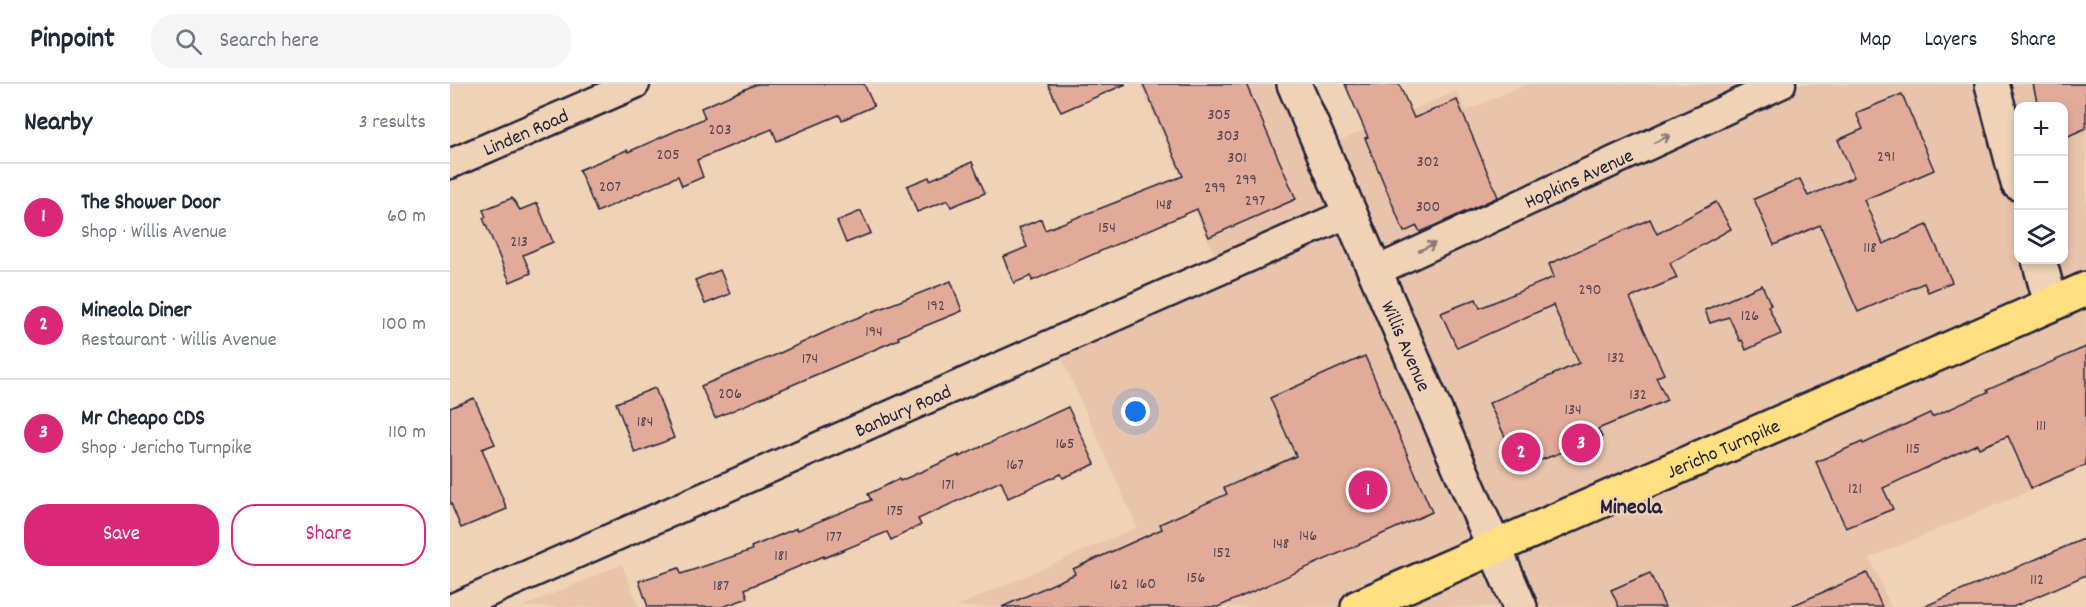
<!DOCTYPE html>
<meta charset="utf-8">
<style>
body{margin:0;font-family:Dekko,sans-serif;background:#f6f6f7;color:#1f2937}
.controls{position:absolute;right:18px;top:18px;display:grid;overflow:hidden;border-radius:12px;box-shadow:0 3px 9px #0003}
.controls button{width:54px;height:54px;display:grid;place-items:center;padding:0;border:0;border-bottom:2px solid #e0e1e3;background:#fff;color:#1f2937;font:30px sans-serif}
.you{position:absolute;left:686px;top:328px;width:21px;height:21px;margin:-15px;border:4px solid #fff;border-radius:50%;background:#1a73e8;box-shadow:0 0 0 9px #1a73e833}
.badge{display:grid;place-items:center;width:39px;height:39px;border-radius:50%;background:#db2777;color:#fff;font-size:20px;font-weight:700}
.pin{position:absolute;translate:-50% -50%;border:3px solid #fff;box-shadow:0 2px 6px #0006}
.list{margin:0;padding:0;list-style:none}
h2{display:flex;justify-content:space-between;align-items:center;height:78px;margin:0;padding:0 24px;font-size:26px}
h2 small{font-size:20px;font-weight:400;color:#747a83}
.list li{display:grid;grid-template-columns:39px 1fr auto;gap:18px;align-items:center;box-sizing:border-box;height:108px;padding:0 24px;border-top:2px solid #e0e1e3}
.list b{display:block;font-size:22px;white-space:nowrap}
.list p{margin:0;font-size:20px;white-space:nowrap;color:#747a83}
.list em{font-size:20px;font-style:normal;color:#747a83}
.actions{display:flex;gap:12px;padding:18px 24px}
.actions a{flex:1;padding:14px 0;border:2px solid #db2777;border-radius:24px;text-align:center;font-size:21px;color:#db2777}
.actions .main{background:#db2777;color:#fff}
.icon{flex:none;width:33px;height:33px;fill:none;stroke:currentColor;stroke-width:2;stroke-linecap:round;stroke-linejoin:round}
.map{position:relative;flex:none;width:1636px;height:523px;overflow:hidden}
header{display:flex;align-items:center;gap:36px;box-sizing:border-box;height:84px;padding:0 30px;background:#fff;border-bottom:2px solid #e0e1e3}
header strong{font-size:28px}
nav{display:flex;gap:33px;margin-inline-start:auto;font-size:21px}
.search{width:420px;height:54px;background:#f6f6f7;display:flex;align-items:center;gap:15px;box-sizing:border-box;padding:0 21px;border-radius:24px;color:#747a83;font-size:22px}
main{display:flex}
aside{flex:1;background:#fff}
.map>svg:first-child{display:block}
</style>
<header>
<strong>Pinpoint</strong>
<div class="search"><svg class="icon" aria-label="search" viewBox="0 0 24 24"><circle cx="10" cy="10" r="6"/><path d="M15 15l6 6"/></svg>Search here</div>
<nav><a>Map</a><a>Layers</a><a>Share</a></nav>
</header>
<main>
<aside>
<h2>Nearby<small>3 results</small></h2>
<ul class="list">
<li><span class="badge">1</span><div><b>The Shower Door</b><p>Shop · Willis Avenue</p></div><em>60 m</em></li>
<li><span class="badge">2</span><div><b>Mineola Diner</b><p>Restaurant · Willis Avenue</p></div><em>100 m</em></li>
<li><span class="badge">3</span><div><b>Mr Cheapo CDS</b><p>Shop · Jericho Turnpike</p></div><em>110 m</em></li>
</ul>
<div class="actions"><a class="main">Save</a><a>Share</a></div>
</aside>
<div class="map">
<svg width="1636" height="523" viewBox="0 0 1636 523">
<rect width="100%" height="100%" fill="#f0d3b7"/>
<filter id="ink" filterUnits="userSpaceOnUse"><feTurbulence type="fractalNoise" baseFrequency=".0167" numOctaves="2"/><feDisplacementMap in="SourceGraphic" scale="12" xChannelSelector="R" yChannelSelector="G"/><feConvolveMatrix kernelMatrix="1 2 1 2 8 2 1 2 1" color-interpolation-filters="sRGB"/></filter>
<g filter="url(#ink)">
<g fill="#e8c4ac" fill-rule="evenodd">
<path d="M690,0H844L872,64L1007,7L1016,27L1075,0H1636V383L1420,474L1441,523H505L687,443L605,259L771,186ZM1568,22H1614V176H1568Z"/>
<polygon points="172,480 189,523 72,523"/>
</g>
<g fill="#e2ab99" stroke="#22223b" stroke-width="1.5">
<polygon points="307,0 414,0 424,22 392,36 389,31 327,57 322,45 247,76 253,93 232,102 228,92 147,128 129,86 177,66 178,68 255,34 251,24"/>
<polygon points="598,0 676,0 611,28"/>
<polygon points="693,0 796,0 846,115 759,153 747,125 582,197 581,192 564,199 553,173 577,163 569,144 591,135 595,146 733,92"/>
<polygon points="895,0 949,0 964,34 1007,16 1048,113 970,148 967,142 954,148 915,54 918,53"/>
<polygon points="1583,0 1636,0 1636,44 1614,54 1614,22 1588,22"/>
<polygon points="1452,10 1484,86 1414,116 1433,160 1477,141 1502,198 1478,208 1474,199 1408,228 1370,141 1324,161 1304,115 1350,95 1358,112 1404,93 1388,56 1413,45 1406,29"/>
<polygon points="522,78 535,109 501,123 498,116 467,128 457,102 479,93 480,96"/>
<polygon points="62,114 70,126 87,119 103,158 73,171 81,189 60,198 33,134 36,133 33,126"/>
<polygon points="1266,118 1281,145 1220,179 1227,194 1180,214 1214,290 1206,293 1217,316 1148,345 1152,353 1070,384 1039,319 1129,279 1103,221 1007,264 991,229 1026,215 1030,224 1104,193 1099,180 1200,135 1207,150"/>
<polygon points="411,127 421,149 396,159 387,137"/>
<polygon points="270,186 280,210 255,220 245,196"/>
<polygon points="501,197 512,227 448,253 449,255 265,334 251,302 328,270 399,237"/>
<polygon points="1312,201 1321,221 1318,222 1331,250 1296,266 1292,256 1290,257 1279,233 1260,239 1255,226"/>
<polygon points="1636,263 1636,381 1581,404 1558,352 1529,364 1527,360 1433,404 1443,425 1396,444 1366,378 1412,358 1413,360 1480,329 1482,333 1538,308 1537,306"/>
<polygon points="915,272 982,428 768,523 552,523 625,490 623,485 712,445 710,440 777,410 774,404 846,372 820,314"/>
<polygon points="205,304 224,354 185,369 166,319"/>
<polygon points="24,314 45,360 32,365 57,425 11,444 0,417 0,324"/>
<polygon points="618,323 645,380 613,394 611,390 558,414 551,397 468,435 471,441 441,456 437,448 374,474 374,472 295,505 298,514 272,523 198,523 189,497 229,484 231,490 302,466 301,463 347,444 348,446 421,416 418,410 449,395 450,397 509,371 509,373"/>
<polygon points="1636,454 1636,491 1563,523 1473,523"/>
<polygon points="1200,489 1215,523 1169,523 1161,506"/>
<polygon points="1417,489 1432,523 1339,523"/>
</g>
<g fill="none" stroke-linecap="round" stroke-linejoin="round">
<g stroke="#22223b" stroke-width="33">
<g id="minor">
<path id="s1" d="M0,80L185,0"/>
<path id="s2" d="M924,188L1331,0"/>
<path id="s3" d="M5,523L899,129"/>
</g>
</g>
<g stroke="#22223b" stroke-width="38">
<g id="tertiary">
<polyline points="1542,0 1568,99"/>
<polyline points="1589,176 1601,220"/>
</g>
</g>
<g stroke="#22223b" stroke-width="38">
<g id="secondary">
<path id="s4" d="M844,0L1070,523"/>
</g>
</g>
<g stroke="#22223b" stroke-width="38">
<g id="primary">
<path id="s5" d="M908,523L1636,205"/>
</g>
</g>
<use href="#minor" stroke="#f0d3b7" stroke-width="28"/>
<use href="#tertiary" stroke="#f0d3b7" stroke-width="33"/>
<use href="#secondary" stroke="#f0d3b7" stroke-width="33"/>
<use href="#primary" stroke="#ffdf80" stroke-width="33"/>
</g>
<defs><path id="oneway-shaft" d="M-6 0H5M1.5-3L5.5 0L1.5 3" fill="none" stroke-width="1.6" stroke-linecap="round" stroke-linejoin="round" transform="scale(1.5)"/></defs>
<g stroke="#897a79">
<use href="#oneway-shaft" transform="translate(1212 55) rotate(-25)"/>
<use href="#oneway-shaft" transform="translate(977 163) rotate(-25)"/>
</g>
</g>
<g text-anchor="middle" stroke-width="5" stroke-linejoin="round" paint-order="stroke">
<g font-size="16" fill="#524452">
<text x="769" y="35">305</text>
<text x="270" y="50">203</text>
<text x="778" y="56">303</text>
<text x="218" y="75">205</text>
<text x="1436" y="77">291</text>
<text x="787" y="78">301</text>
<text x="978" y="82">302</text>
<text x="796" y="100">299</text>
<text x="160" y="107">207</text>
<text x="765" y="108">299</text>
<text x="805" y="121">297</text>
<text x="714" y="125">148</text>
<text x="978" y="127">300</text>
<text x="657" y="148">154</text>
<text x="69" y="162">213</text>
<text x="1420" y="168">118</text>
<text x="1140" y="210">290</text>
<text x="486" y="226">192</text>
<text x="1300" y="236">126</text>
<text x="424" y="252">194</text>
<text x="1166" y="278">132</text>
<text x="360" y="279">174</text>
<text x="280" y="314">206</text>
<text x="1188" y="315">132</text>
<text x="1123" y="330">134</text>
<text x="195" y="342">184</text>
<text x="1591" y="346">111</text>
<text x="615" y="364">165</text>
<text x="1463" y="369">115</text>
<text x="565" y="385">167</text>
<text x="498" y="405">171</text>
<text x="1405" y="409">121</text>
<text x="445" y="431">175</text>
<text x="858" y="456">146</text>
<text x="384" y="457">177</text>
<text x="831" y="464">148</text>
<text x="772" y="473">152</text>
<text x="331" y="476">181</text>
<text x="746" y="498">156</text>
<text x="1587" y="500">112</text>
<text x="696" y="504">160</text>
<text x="669" y="505">162</text>
<text x="271" y="506">187</text>
</g>
<g font-size="20" fill="#22223b" stroke="#f0d3b7">
<text dy="7" stroke="none"><textPath href="#s1" startOffset="82">Linden Road</textPath></text>
<text dy="7" stroke="none"><textPath href="#s2" startOffset="225">Hopkins Avenue</textPath></text>
<text dy="7" stroke="none"><textPath href="#s4" startOffset="285">Willis Avenue</textPath></text>
<text dy="7" stroke="none"><textPath href="#s3" startOffset="489">Banbury Road</textPath></text>
<text dy="7" stroke="none"><textPath href="#s5" startOffset="398">Jericho Turnpike</textPath></text>
</g>
<g font-size="22" font-weight="bold" fill="#22223b" stroke="#f0d3b7">
<text x="1181" y="429">Mineola</text>
</g>
</g>
</svg>
<div class="controls">
<button>+</button>
<button>−</button>
<button><svg class="icon" aria-label="layers" viewBox="0 0 24 24"><path d="M12 4l9 5-9 5-9-5zM3 14l9 5 9-5"/></svg></button>
</div>
<div class="you"></div>
<div class="pin badge" style="left:918px;top:406px">1</div>
<div class="pin badge" style="left:1071px;top:368px">2</div>
<div class="pin badge" style="left:1131px;top:359px">3</div>
</div>
</main>
